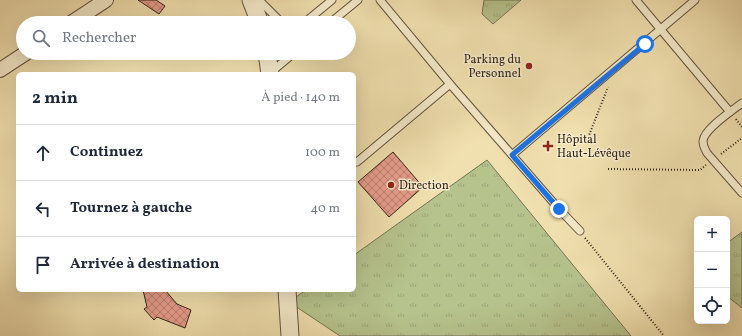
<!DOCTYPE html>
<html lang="fr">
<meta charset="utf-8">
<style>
body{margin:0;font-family:Vollkorn,serif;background:#f2f2f3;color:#1f2937}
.controls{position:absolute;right:12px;bottom:12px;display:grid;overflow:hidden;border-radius:6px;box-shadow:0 4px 16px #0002}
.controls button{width:36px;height:36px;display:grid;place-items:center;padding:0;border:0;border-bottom:1px solid #e0e1e3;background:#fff;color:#1f2937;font:20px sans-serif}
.stop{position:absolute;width:12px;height:12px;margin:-9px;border:3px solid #1a73e8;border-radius:50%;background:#fff}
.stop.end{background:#1a73e8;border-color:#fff;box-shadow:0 1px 4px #0008}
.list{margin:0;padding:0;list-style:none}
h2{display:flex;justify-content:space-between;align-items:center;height:52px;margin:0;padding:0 16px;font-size:17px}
h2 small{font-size:13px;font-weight:400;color:#747a83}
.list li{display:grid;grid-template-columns:26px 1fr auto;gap:12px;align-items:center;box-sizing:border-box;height:56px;padding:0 16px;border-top:1px solid #e0e1e3}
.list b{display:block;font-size:15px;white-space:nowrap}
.list em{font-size:13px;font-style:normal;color:#747a83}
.icon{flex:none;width:22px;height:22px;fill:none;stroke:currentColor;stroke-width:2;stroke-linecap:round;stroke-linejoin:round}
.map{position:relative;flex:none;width:742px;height:336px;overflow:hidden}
.search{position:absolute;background:#fff;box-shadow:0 4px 16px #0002;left:16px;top:16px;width:340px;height:44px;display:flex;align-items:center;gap:10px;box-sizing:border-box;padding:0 14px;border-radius:22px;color:#747a83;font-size:15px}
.panel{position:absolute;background:#fff;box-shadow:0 4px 16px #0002;left:16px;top:72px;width:340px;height:220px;border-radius:6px}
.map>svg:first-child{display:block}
</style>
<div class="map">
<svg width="742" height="336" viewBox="0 0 742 336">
<defs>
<pattern id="grass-tufts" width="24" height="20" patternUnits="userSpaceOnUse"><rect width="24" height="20" fill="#b6c38d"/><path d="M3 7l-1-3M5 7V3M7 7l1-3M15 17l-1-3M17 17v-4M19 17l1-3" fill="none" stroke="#9da779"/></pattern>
<pattern id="building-cross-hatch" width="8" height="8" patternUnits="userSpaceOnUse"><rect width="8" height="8" fill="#e69c8b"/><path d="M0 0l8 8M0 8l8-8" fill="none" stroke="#bb7f71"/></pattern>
</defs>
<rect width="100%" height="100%" fill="#f1e0af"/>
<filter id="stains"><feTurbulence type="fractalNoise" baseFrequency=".005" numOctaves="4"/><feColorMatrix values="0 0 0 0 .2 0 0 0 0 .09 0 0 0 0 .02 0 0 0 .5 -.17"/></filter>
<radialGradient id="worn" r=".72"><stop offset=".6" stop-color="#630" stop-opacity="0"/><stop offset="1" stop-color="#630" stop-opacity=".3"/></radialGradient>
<g fill="url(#grass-tufts)" stroke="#747454">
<polygon points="484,0 521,0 493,24 482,14"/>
<polygon points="487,160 631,336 340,336 289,302 306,290 354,290 354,255"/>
<polygon points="742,232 742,308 727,296 727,243"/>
</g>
<g fill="url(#building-cross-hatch)" stroke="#31261a">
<polygon points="138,0 156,0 165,6 159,14"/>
<polygon points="393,152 423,187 389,217 358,182"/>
<polygon points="143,290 165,290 177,304 191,310 185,328 157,317 154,320 144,309 147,307"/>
</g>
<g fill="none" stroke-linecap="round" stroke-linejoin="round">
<g stroke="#61543f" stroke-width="9">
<g id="service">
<polyline points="259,0 282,23"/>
<polyline points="380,0 450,84 512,155 695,0"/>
<polyline points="636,0 730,112"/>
<polyline points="304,23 332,0"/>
<polyline points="330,23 358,0"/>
<polyline points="270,73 294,53"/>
<path d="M742,103C733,110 704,129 703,141C703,146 705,149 707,153L742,193"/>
<polyline points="512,155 559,209 580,231"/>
<polyline points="357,162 450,84"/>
</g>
</g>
<g stroke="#61543f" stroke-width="16">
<g id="minor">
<polyline points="71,23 106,0"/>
<polyline points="0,70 26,53"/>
</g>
</g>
<g stroke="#61543f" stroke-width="19">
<g id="tertiary">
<polyline points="251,0 260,23"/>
<polyline points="267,53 270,74"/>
<polyline points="287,290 290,336"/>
</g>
</g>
<g stroke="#31261a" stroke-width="2" stroke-dasharray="1 2" stroke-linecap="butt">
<polyline points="736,119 742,127"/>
<polyline points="586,143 608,87"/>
<polyline points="721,154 742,138"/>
<polyline points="608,169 700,170 706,165"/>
<polyline points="585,238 664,336"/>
</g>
<use href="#service" stroke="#f6ebcb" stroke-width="7"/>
<use href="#minor" stroke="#f6ebcb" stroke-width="14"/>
<use href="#tertiary" stroke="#f6ebcb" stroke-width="17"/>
</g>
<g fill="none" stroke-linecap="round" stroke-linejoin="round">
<polyline stroke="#1a73e8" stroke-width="5" points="559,209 512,155 645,44"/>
</g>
<g fill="#8f2418" stroke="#f6ebcb" stroke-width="1.5">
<circle cx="529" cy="66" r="4"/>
<path d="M546 140h4v4h4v4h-4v4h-4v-4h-4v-4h4z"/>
<circle cx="391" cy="185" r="4"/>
</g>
<g text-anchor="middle" stroke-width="3" stroke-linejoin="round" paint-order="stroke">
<g font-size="12" fill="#31261a" stroke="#f6ebcb" text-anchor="start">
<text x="521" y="63" text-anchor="end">Parking du<tspan x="521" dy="14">Personnel</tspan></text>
<text x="557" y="143">Hôpital<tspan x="557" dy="14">Haut-Lévêque</tspan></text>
<text x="399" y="189">Direction</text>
</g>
</g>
<rect width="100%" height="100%" filter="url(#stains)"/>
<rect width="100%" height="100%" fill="url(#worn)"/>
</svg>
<div class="controls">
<button>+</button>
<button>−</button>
<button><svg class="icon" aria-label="locate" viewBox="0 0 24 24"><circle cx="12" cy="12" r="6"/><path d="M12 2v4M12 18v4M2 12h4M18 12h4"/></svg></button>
</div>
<div class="stop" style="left:645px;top:44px"></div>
<div class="stop end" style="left:559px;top:209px"></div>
<div class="search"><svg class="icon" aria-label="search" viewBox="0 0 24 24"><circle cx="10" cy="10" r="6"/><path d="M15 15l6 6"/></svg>Rechercher</div>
<section class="panel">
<h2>2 min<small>À pied · 140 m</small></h2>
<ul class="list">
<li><svg class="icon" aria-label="ahead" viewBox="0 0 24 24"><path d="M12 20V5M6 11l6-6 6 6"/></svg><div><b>Continuez</b></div><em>100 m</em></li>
<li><svg class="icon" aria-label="left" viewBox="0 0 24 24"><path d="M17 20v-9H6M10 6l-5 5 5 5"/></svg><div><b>Tournez à gauche</b></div><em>40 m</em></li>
<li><svg class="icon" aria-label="arrive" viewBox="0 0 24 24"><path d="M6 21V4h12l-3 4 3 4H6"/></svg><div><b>Arrivée à destination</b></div></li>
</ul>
</section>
</div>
